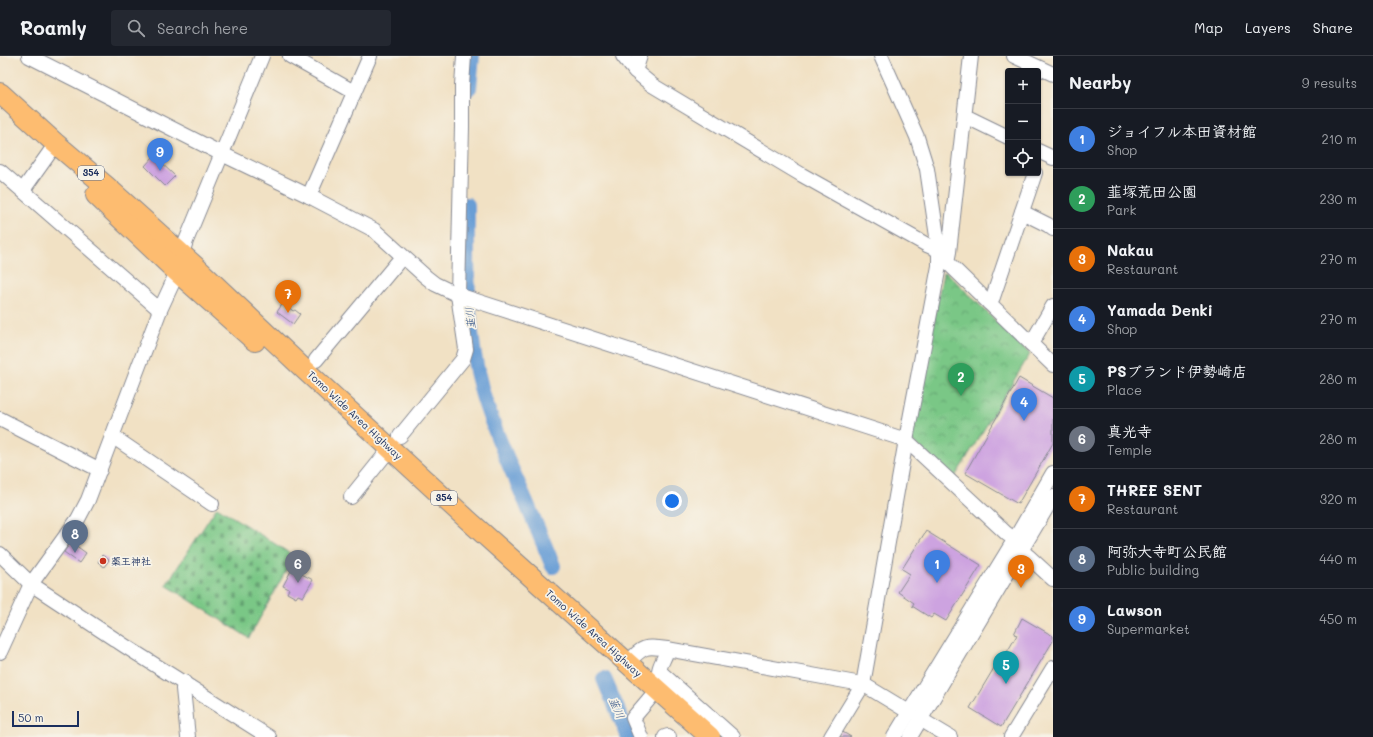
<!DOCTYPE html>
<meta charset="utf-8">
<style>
body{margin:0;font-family:Mali,"Klee One",sans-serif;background:#242831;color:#f1f3f6}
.controls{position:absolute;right:12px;top:12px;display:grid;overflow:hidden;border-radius:4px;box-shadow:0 1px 3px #0004}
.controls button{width:36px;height:36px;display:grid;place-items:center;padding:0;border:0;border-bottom:1px solid #363941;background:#171b24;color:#f1f3f6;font:20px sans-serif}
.scale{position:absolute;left:12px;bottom:10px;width:67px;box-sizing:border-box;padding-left:4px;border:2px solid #1b2f5e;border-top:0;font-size:11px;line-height:14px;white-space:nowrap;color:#1b2f5e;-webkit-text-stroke:3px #f7f3e8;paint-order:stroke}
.you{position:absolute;left:672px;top:445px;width:14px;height:14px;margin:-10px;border:3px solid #fff;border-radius:50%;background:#1a73e8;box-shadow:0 0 0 6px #1a73e833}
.badge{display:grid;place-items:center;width:26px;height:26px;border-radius:50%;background:#c8321e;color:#fff;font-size:13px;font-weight:700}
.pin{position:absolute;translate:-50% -33px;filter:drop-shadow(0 1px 2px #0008)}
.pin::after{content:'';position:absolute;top:21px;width:14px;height:12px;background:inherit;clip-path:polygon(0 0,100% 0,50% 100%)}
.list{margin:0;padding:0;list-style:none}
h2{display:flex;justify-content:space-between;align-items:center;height:52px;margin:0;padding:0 16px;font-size:17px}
h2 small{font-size:13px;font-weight:400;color:#9ea1a6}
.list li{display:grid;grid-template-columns:26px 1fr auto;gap:12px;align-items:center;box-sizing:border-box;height:60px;padding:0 16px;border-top:1px solid #363941}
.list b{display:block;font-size:15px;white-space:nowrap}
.list p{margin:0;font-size:13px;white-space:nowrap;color:#9ea1a6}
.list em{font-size:13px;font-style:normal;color:#9ea1a6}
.icon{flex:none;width:22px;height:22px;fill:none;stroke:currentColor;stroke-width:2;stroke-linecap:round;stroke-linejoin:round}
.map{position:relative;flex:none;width:1053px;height:681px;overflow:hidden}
header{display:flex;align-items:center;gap:24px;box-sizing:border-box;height:56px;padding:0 20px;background:#171b24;border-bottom:1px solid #363941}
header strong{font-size:19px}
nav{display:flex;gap:22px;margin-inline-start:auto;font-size:14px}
.search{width:280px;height:36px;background:#242831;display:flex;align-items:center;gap:10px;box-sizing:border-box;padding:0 14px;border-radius:4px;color:#9ea1a6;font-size:15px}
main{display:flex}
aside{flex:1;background:#171b24}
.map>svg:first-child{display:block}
</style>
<header>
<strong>Roamly</strong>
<div class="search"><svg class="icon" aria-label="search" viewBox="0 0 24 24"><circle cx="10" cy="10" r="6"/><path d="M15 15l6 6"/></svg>Search here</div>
<nav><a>Map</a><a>Layers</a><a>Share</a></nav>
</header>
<main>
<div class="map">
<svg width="1053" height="681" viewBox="0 0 1053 681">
<defs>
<pattern id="cemetery-stones" width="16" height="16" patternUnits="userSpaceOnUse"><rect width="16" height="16" fill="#7ac786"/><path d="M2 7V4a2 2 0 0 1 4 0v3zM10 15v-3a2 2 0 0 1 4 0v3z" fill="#63a271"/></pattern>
<pattern id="park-crowns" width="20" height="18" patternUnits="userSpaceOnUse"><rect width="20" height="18" fill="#7ac786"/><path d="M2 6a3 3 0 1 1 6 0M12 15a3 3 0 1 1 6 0" fill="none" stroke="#63a271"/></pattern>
</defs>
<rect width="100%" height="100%" fill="#f7f3e8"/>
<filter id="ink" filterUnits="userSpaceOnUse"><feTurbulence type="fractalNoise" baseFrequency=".025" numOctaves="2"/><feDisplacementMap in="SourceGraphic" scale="8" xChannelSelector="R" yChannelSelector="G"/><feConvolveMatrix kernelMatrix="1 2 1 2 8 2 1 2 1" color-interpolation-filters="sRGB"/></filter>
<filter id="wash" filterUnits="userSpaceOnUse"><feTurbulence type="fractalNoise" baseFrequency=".012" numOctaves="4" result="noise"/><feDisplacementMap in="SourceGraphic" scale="16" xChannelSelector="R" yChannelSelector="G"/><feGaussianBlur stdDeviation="0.9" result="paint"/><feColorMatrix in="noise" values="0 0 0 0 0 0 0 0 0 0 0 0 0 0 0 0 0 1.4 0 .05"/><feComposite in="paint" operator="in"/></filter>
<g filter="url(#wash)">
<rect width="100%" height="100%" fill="#f1e1c4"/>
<polygon fill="url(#cemetery-stones)" stroke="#4a7b72" points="217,451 294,500 249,582 166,529"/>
<polygon fill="url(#park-crowns)" stroke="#4a7b72" points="946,216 1030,298 953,424 909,382 943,218"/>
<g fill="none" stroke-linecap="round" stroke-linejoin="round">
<g stroke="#699ed5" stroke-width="16">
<polyline points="469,32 472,0"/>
<path d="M467,149C467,214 465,273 482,336C489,361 500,386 510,410C525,443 539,476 553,510"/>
<polyline points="604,623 629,681"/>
</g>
</g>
<g id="blocks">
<g fill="#cda3e0">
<polygon points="154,100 175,120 165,130 145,110"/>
<polygon points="283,247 293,255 295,254 300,258 293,268 277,256"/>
<polygon points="1019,322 1053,342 1053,387 1018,448 965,417"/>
<polygon points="926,475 981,509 946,565 934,558 931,562 912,550 914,547 898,536 910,518 902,513"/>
<polygon points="71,486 86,497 79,507 64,496"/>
<polygon points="102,499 109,504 104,511 98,506"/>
<polygon points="292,513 313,524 303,541 298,539 296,542 287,537 289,533 283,530"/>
<polygon points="1022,562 1053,580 1053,585 1001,671 970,652 1000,602 1003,603 1017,579 1014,578"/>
<polygon points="841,675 851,681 838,681"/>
</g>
</g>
</g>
<g filter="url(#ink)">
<use href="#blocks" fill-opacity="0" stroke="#868891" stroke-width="1"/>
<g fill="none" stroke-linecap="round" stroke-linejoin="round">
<g stroke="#868891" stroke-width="16">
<g id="minor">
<polyline points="29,0 222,98 309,140 374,174 426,221 435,228 458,239 906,384 1007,478 1015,483"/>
<polyline points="290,0 354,36"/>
<polyline points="623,0 635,15 652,29 802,119 927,189 939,194"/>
<polyline points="1014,0 1053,18"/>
<polyline points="635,15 640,0"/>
<polyline points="965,62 971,63 1008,81"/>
<polyline points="1038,95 1053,102"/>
<polyline points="0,115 160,254"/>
<polyline points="23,134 50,96"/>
<polyline points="309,140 370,0"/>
<polyline points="1022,156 1048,169 1053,173"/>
<polyline points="940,202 947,206 1053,309"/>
<polyline points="947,206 949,196 971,0"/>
<polyline points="989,247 993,241 1035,117"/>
<polyline points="1031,288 1053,250"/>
<polyline points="316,304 402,201"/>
<polyline points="0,363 100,414"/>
<polyline points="112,380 212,448"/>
<polyline points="400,380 463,303 466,293 458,239 462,71 462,29 464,0"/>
<polyline points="351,441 384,400"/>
<polyline points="1021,494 1028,500 1053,523"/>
<polyline points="0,498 31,528 125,590 269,681"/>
<path d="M667,593C666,601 660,607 659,615L733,681"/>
<polyline points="0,596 31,528 78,463 88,444 160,254 172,228 186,185 262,0"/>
<path d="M627,607C643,591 644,589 667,593L856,627L866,630L909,656"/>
<polyline points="184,626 183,633 188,681"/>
<polyline points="920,663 950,681"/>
<polyline points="641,681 633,662 650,642"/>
<polyline points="665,681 668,680 669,681"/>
<polyline points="831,681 859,635 864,623 906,384 939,210 939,194 927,113 917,81 881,0"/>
<polyline points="894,681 1015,483 1053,417"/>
<polyline points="910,681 1053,441"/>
<polyline points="1011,681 1053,612"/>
</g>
</g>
<g stroke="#868891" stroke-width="22">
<g id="highway">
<polyline points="0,37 55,87 107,131 197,212 306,315 468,464 710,681"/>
<polyline points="96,139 176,215 255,285"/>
</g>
</g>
<use href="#minor" stroke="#fff" stroke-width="14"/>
<use href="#highway" stroke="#fdbc70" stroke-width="20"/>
</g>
</g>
<circle fill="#c8321e" stroke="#f7f3e8" stroke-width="1.5" cx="103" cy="505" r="4"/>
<g text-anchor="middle" stroke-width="3.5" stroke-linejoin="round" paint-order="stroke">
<g fill="#f7f3e8" stroke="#5d6a87" stroke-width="1">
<rect x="78" y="110" width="26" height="14" rx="3"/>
<rect x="431" y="435" width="26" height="14" rx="3"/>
</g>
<g font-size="9" font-weight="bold" fill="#1b2f5e">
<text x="91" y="120">354</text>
<text x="444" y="445">354</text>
</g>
<g font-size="10" fill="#1b2f5e" stroke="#f7f3e8">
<text transform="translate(355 359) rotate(43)" y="4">Tomo Wide Area Highway</text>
<text transform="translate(594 577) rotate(42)" y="4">Tomo Wide Area Highway</text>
</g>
<g font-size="10" font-weight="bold" fill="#1b2f5e" stroke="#f7f3e8" text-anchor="start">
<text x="111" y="509">薬王神社</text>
</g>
<g font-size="11" font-style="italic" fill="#365688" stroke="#f7f3e8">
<text transform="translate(470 262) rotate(-96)" y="4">韮川</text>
<text transform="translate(617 652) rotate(66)" y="4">韮川</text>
</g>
</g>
</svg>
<div class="controls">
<button>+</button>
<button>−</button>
<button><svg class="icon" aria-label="locate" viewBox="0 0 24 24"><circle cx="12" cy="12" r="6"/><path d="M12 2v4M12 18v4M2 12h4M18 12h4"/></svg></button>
</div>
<div class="scale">50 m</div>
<div class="you"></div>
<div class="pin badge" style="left:937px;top:527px;background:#3f7fe0">1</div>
<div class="pin badge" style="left:961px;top:340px;background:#2e9e5b">2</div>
<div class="pin badge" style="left:1021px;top:532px;background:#e8710a">3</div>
<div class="pin badge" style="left:1024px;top:365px;background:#3f7fe0">4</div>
<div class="pin badge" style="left:1006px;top:628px;background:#0f9aa8">5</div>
<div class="pin badge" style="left:298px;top:527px;background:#6b7280">6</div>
<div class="pin badge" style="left:288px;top:257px;background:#e8710a">7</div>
<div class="pin badge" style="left:75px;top:497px;background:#5c6f8a">8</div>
<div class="pin badge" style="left:160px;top:115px;background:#3f7fe0">9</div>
</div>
<aside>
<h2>Nearby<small>9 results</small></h2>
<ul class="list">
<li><span class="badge" style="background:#3f7fe0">1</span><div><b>ジョイフル本田資材館</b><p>Shop</p></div><em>210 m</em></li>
<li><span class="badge" style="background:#2e9e5b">2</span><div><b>韮塚荒田公園</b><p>Park</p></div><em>230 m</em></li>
<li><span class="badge" style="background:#e8710a">3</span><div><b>Nakau</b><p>Restaurant</p></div><em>270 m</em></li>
<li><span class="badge" style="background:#3f7fe0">4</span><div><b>Yamada Denki</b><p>Shop</p></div><em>270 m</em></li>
<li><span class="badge" style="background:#0f9aa8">5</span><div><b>PSブランド伊勢崎店</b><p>Place</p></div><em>280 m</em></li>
<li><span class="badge" style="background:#6b7280">6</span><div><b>真光寺</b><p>Temple</p></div><em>280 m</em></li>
<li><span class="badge" style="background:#e8710a">7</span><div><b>THREE SENT</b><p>Restaurant</p></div><em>320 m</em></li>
<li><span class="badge" style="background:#5c6f8a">8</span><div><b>阿弥大寺町公民館</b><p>Public building</p></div><em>440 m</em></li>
<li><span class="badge" style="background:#3f7fe0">9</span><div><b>Lawson</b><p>Supermarket</p></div><em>450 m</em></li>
</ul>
</aside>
</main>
